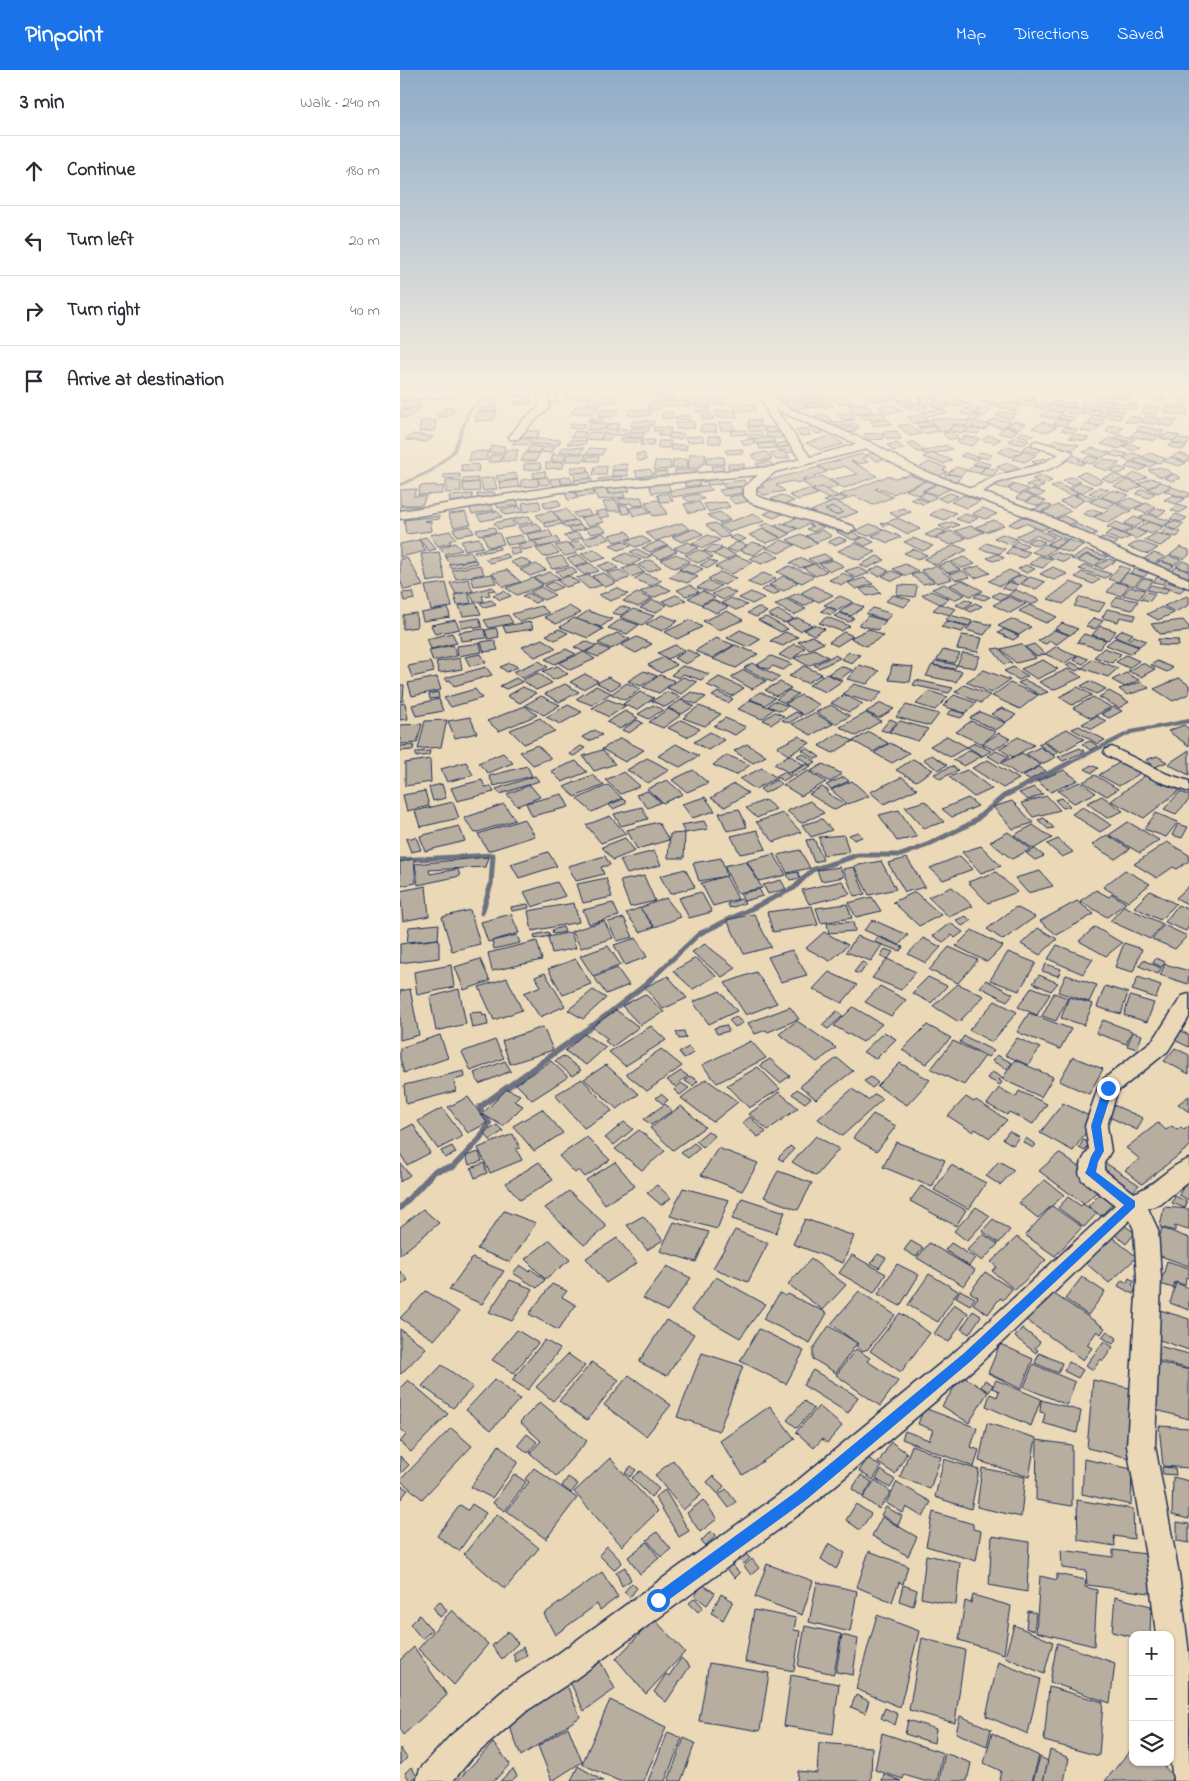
<!DOCTYPE html>
<meta charset="utf-8">
<style>
body{margin:0;font-family:"Indie Flower",sans-serif;background:#f2f2f3;color:#2b2b33}
.controls{position:absolute;right:15px;bottom:15px;display:grid;overflow:hidden;border-radius:10px;box-shadow:0 1px 4px #0004}
.controls button{width:45px;height:45px;display:grid;place-items:center;padding:0;border:0;border-bottom:1px solid #e1e1e2;background:#fff;color:#2b2b33;font:25px sans-serif}
.stop{position:absolute;width:15px;height:15px;margin:-11px;border:4px solid #1a73e8;border-radius:50%;background:#fff}
.stop.end{background:#1a73e8;border-color:#fff;box-shadow:0 1px 5px #0008}
.list{margin:0;padding:0;list-style:none}
h2{display:flex;justify-content:space-between;align-items:center;height:65px;margin:0;padding:0 20px;font-size:21px}
h2 small{font-size:16px;font-weight:400;color:#7c7c81}
.list li{display:grid;grid-template-columns:32px 1fr auto;gap:15px;align-items:center;box-sizing:border-box;height:70px;padding:0 20px;border-top:1px solid #e1e1e2}
.list b{display:block;font-size:19px;white-space:nowrap}
.list em{font-size:16px;font-style:normal;color:#7c7c81}
.icon{flex:none;width:28px;height:28px;fill:none;stroke:currentColor;stroke-width:2;stroke-linecap:round;stroke-linejoin:round}
.map{position:relative;flex:none;width:789px;height:1711px;overflow:hidden}
header{display:flex;align-items:center;gap:30px;box-sizing:border-box;height:70px;padding:0 25px;background:#1a73e8;color:#fff}
header strong{font-size:24px}
nav{display:flex;gap:28px;margin-inline-start:auto;font-size:18px}
main{display:flex}
aside{flex:1;background:#fff}
.map>svg:first-child{display:block}
</style>
<header>
<strong>Pinpoint</strong>
<nav><a>Map</a><a>Directions</a><a>Saved</a></nav>
</header>
<main>
<aside>
<h2>3 min<small>Walk · 240 m</small></h2>
<ul class="list">
<li><svg class="icon" aria-label="ahead" viewBox="0 0 24 24"><path d="M12 20V5M6 11l6-6 6 6"/></svg><div><b>Continue</b></div><em>180 m</em></li>
<li><svg class="icon" aria-label="left" viewBox="0 0 24 24"><path d="M17 20v-9H6M10 6l-5 5 5 5"/></svg><div><b>Turn left</b></div><em>20 m</em></li>
<li><svg class="icon" aria-label="right" viewBox="0 0 24 24"><path d="M7 20v-9h11M14 6l5 5-5 5"/></svg><div><b>Turn right</b></div><em>40 m</em></li>
<li><svg class="icon" aria-label="arrive" viewBox="0 0 24 24"><path d="M6 21V4h12l-3 4 3 4H6"/></svg><div><b>Arrive at destination</b></div></li>
</ul>
</aside>
<div class="map">
<svg width="789" height="1711" viewBox="0 0 789 1711">
<rect width="100%" height="100%" fill="#ebd8b6"/>
<filter id="ink" filterUnits="userSpaceOnUse"><feTurbulence type="fractalNoise" baseFrequency=".02" numOctaves="2"/><feDisplacementMap in="SourceGraphic" scale="10" xChannelSelector="R" yChannelSelector="G"/><feConvolveMatrix kernelMatrix="1 2 1 2 8 2 1 2 1" color-interpolation-filters="sRGB"/></filter>
<g filter="url(#ink)">
<g fill="none" stroke-linecap="round" stroke-linejoin="round">
<polyline stroke="#6d7281" stroke-width="3" points="0,415 31,401 54,381 69,341 82,330 86,322"/>
<polyline stroke="#6d7281" stroke-width="4" points="667,694 731,662 789,651"/>
<g stroke="#6d7281" stroke-width="5">
<polyline points="0,790 93,785 91,814 82,843"/>
<polyline points="191,957 245,915 299,864 394,818 412,800 458,785 501,785 525,776 572,753 604,726 669,693"/>
</g>
<polyline stroke="#6d7281" stroke-width="6" points="0,1138 35,1101 53,1097 80,1069 89,1053 82,1044 80,1037 192,956"/>
</g>
<g fill="#b7aea0" stroke="#1b2f5e" fill-rule="evenodd">
<polygon points="157,322 157,334 150,335 150,323"/>
<polygon points="165,322 173,322 174,329 166,329"/>
<polygon points="180,322 190,322 186,329 176,329"/>
<polygon points="415,322 418,328 406,329 403,323"/>
<polygon points="506,322 512,329 499,330 492,324"/>
<polygon points="542,322 551,326 539,330 530,325"/>
<polygon points="572,322 582,326 572,329 562,324"/>
<polygon points="581,322 597,322 601,323 590,327 578,323"/>
<polygon points="605,322 610,324 616,326 606,329 597,325"/>
<polygon points="610,322 627,322 635,326 631,327 635,329 624,331"/>
<polygon points="418,323 429,323 433,330 422,330"/>
<polygon points="478,323 482,330 467,331 463,325"/>
<polygon points="491,323 495,330 484,331 480,324"/>
<polygon points="711,323 729,323 731,328 712,327"/>
<polygon points="400,324 403,329 381,331 378,325"/>
<polygon points="446,324 453,333 439,334 433,326"/>
<polygon points="709,324 713,331 696,331 692,325"/>
<polygon points="750,324 765,326 764,330 749,328"/>
<polygon points="257,325 277,325 276,329 256,329"/>
<polygon points="530,325 538,331 524,335 518,331 522,330 518,328"/>
<polygon points="92,326 99,326 96,335 89,335 90,330 86,330"/>
<polygon points="218,327 218,332 188,333 188,328"/>
<polygon points="300,327 312,327 311,336 298,335"/>
<polygon points="323,327 325,335 315,335 313,328"/>
<polygon points="783,327 789,328 786,336 778,335"/>
<polygon points="20,328 20,338 3,339 3,329"/>
<polygon points="418,328 421,332 406,333 404,329"/>
<polygon points="509,329 514,334 502,336 497,331"/>
<polygon points="558,329 566,333 571,333 556,337 546,333"/>
<polygon points="133,330 132,334 115,335 116,331"/>
<polygon points="588,330 600,334 594,336 582,332"/>
<polygon points="621,330 627,332 630,330 637,332 629,337 616,333"/>
<polygon points="265,331 279,331 278,336 264,336"/>
<polygon points="282,331 297,331 297,335 282,336"/>
<polygon points="403,331 406,338 385,339 382,333"/>
<polygon points="652,331 675,333 675,337 662,336 651,335"/>
<polygon points="249,332 262,332 260,339 247,339"/>
<polygon points="603,332 622,335 616,341 597,337"/>
<polygon points="710,332 737,335 736,339 709,336"/>
<polygon points="432,333 433,336 424,337 407,338 405,334"/>
<polygon points="467,333 472,342 453,344 448,334"/>
<polygon points="518,333 528,337 516,341 506,337"/>
<polygon points="542,333 549,337 539,339 531,335"/>
<polygon points="638,333 643,334 650,335 645,339 633,337"/>
<polygon points="682,333 707,335 707,340 682,338"/>
<polygon points="177,334 200,335 194,344 171,343"/>
<polygon points="353,334 356,340 337,342 332,335"/>
<polygon points="494,335 501,341 486,343 479,336"/>
<polygon points="651,335 658,337 667,338 663,342 648,340"/>
<polygon points="745,335 759,337 757,345 743,343"/>
<polygon points="767,336 788,338 787,345 765,343"/>
<polygon points="45,337 56,338 48,347 37,347"/>
<polygon points="97,337 96,341 79,342 80,338"/>
<rect x="297" y="337" width="12" height="5"/>
<polygon points="570,337 580,339 570,345 560,343"/>
<polygon points="669,337 683,339 681,345 667,343"/>
<polygon points="582,338 591,340 583,346 574,344"/>
<polygon points="709,338 724,341 721,345 706,343"/>
<polygon points="203,339 219,340 213,347 198,346"/>
<polygon points="542,339 547,343 527,346 522,342"/>
<polygon points="684,339 700,340 699,346 683,344"/>
<polygon points="0,340 17,341 10,348 0,347"/>
<polygon points="229,340 251,340 249,346 228,345"/>
<polygon points="335,340 337,347 318,348 316,341"/>
<polygon points="649,340 662,343 655,349 641,346"/>
<polygon points="97,342 94,350 75,351 78,343"/>
<polygon points="263,342 273,342 272,348 261,348"/>
<polygon points="483,342 486,347 472,349 462,349 459,344"/>
<polygon points="602,342 616,344 610,349 596,346"/>
<polygon points="701,342 722,345 720,349 699,346"/>
<polygon points="450,343 456,349 443,350 437,344"/>
<polygon points="311,344 314,349 303,350 301,345"/>
<polygon points="424,344 433,352 423,353 414,346"/>
<polygon points="289,345 291,349 276,350 274,347"/>
<polygon points="523,345 529,351 513,353 507,347"/>
<polygon points="573,345 581,346 575,352 567,351"/>
<polygon points="662,345 676,348 672,351 657,348"/>
<polygon points="730,346 742,348 737,353 725,351"/>
<polygon points="746,346 760,348 755,355 741,352"/>
<polygon points="191,348 204,348 202,352 188,351"/>
<polygon points="691,348 705,350 702,356 688,354"/>
<polygon points="763,348 777,350 772,357 758,354"/>
<polygon points="530,349 550,349 571,351 567,356 553,354 548,361 540,362"/>
<polygon points="595,349 611,352 602,358 587,354"/>
<polygon points="658,349 670,351 666,356 653,354"/>
<polygon points="36,350 34,361 19,362 21,351"/>
<polygon points="349,350 360,350 359,356 348,356"/>
<polygon points="452,350 460,358 454,358 451,355 438,357 434,352"/>
<polygon points="488,350 492,354 474,356 470,351"/>
<polygon points="233,351 254,351 253,356 231,356"/>
<polygon points="293,351 295,358 277,359 275,353"/>
<polygon points="614,351 626,354 619,359 606,356"/>
<polygon points="332,352 335,360 321,360 319,353"/>
<polygon points="529,352 534,355 520,357 516,353"/>
<polygon points="576,352 590,355 584,360 570,357"/>
<polygon points="642,352 657,357 647,362 632,358"/>
<polygon points="172,353 186,354 182,359 169,358"/>
<polygon points="191,353 207,354 204,360 187,360"/>
<polygon points="219,353 216,360 205,360 209,354"/>
<polygon points="509,354 521,364 510,366 498,356"/>
<polygon points="687,354 699,357 692,363 680,360"/>
<polygon points="301,355 316,355 316,362 300,362"/>
<polygon points="554,355 568,357 563,363 549,360"/>
<polygon points="710,355 723,357 718,364 706,362"/>
<polygon points="363,356 364,361 349,362 348,357"/>
<polygon points="415,356 423,363 416,364 408,357"/>
<polygon points="533,356 539,361 524,364 518,358"/>
<polygon points="740,356 764,361 760,366 736,361"/>
<polygon points="254,357 271,358 269,366 258,366 260,361 253,361"/>
<polygon points="365,357 380,358 380,362 366,363"/>
<polygon points="452,357 456,361 443,363 438,359"/>
<polygon points="605,357 618,360 611,366 598,363"/>
<polygon points="666,357 671,358 677,359 673,363 661,360"/>
<polygon points="232,358 250,358 248,362 230,362"/>
<polygon points="405,358 411,365 401,366 395,360"/>
<polygon points="569,358 581,360 577,364 564,362"/>
<polygon points="217,359 227,359 225,366 215,365"/>
<polygon points="345,360 347,364 331,365 330,361"/>
<polygon points="124,361 139,361 137,368 121,367"/>
<polygon points="175,361 187,362 182,368 171,367"/>
<polygon points="497,361 501,369 487,369 483,362"/>
<polygon points="736,361 759,366 754,371 731,366"/>
<polygon points="190,362 205,363 199,370 184,369"/>
<polygon points="381,362 382,368 367,368 366,363"/>
<polygon points="553,362 559,368 548,369 543,363"/>
<polygon points="622,362 634,365 629,368 617,365"/>
<polygon points="205,363 214,364 209,370 200,370"/>
<polygon points="228,363 244,363 243,368 227,367"/>
<polygon points="271,363 284,364 281,369 268,368"/>
<polygon points="482,363 484,369 467,370 464,364"/>
<polygon points="768,363 780,366 772,371 760,368"/>
<polygon points="13,364 33,367 26,372 5,370"/>
<polygon points="362,364 363,368 349,368 348,365"/>
<polygon points="674,364 689,368 685,371 669,368"/>
<polygon points="589,365 601,369 594,373 582,370"/>
<polygon points="718,365 725,366 735,369 731,372 714,368"/>
<polygon points="302,366 304,371 287,372 285,367"/>
<polygon points="308,366 320,366 321,373 309,373"/>
<polygon points="431,366 444,374 420,380 406,373"/>
<polygon points="565,366 580,369 572,376 557,372"/>
<polygon points="615,367 629,371 622,375 608,371"/>
<polygon points="118,368 131,369 126,375 112,374"/>
<polygon points="221,368 242,368 241,372 220,372"/>
<polygon points="364,368 372,368 375,372 356,374 353,369"/>
<polygon points="710,368 728,373 719,379 701,374"/>
<polygon points="778,368 789,370 789,373 786,376 772,372"/>
<polygon points="133,369 161,370 158,375 130,374"/>
<polygon points="352,369 355,374 344,375 341,370"/>
<polygon points="656,369 666,372 679,375 672,380 649,374"/>
<polygon points="170,370 187,371 184,375 167,374"/>
<polygon points="243,370 255,370 252,376 240,375"/>
<polygon points="259,371 271,371 269,378 257,378"/>
<polygon points="387,372 390,376 378,378 375,374"/>
<polygon points="514,372 519,376 525,381 518,382 506,373"/>
<polygon points="374,373 376,378 360,379 358,374"/>
<polygon points="497,373 504,379 493,381 487,375"/>
<polygon points="773,373 787,376 782,380 768,376"/>
<polygon points="730,374 740,377 734,381 723,377"/>
<polygon points="271,375 287,375 286,380 271,380"/>
<polygon points="546,375 552,379 533,384 526,384 521,382"/>
<polygon points="628,375 642,379 637,383 622,379"/>
<polygon points="92,376 105,376 103,383 88,383"/>
<polygon points="130,376 131,376 142,377 138,383 126,382"/>
<polygon points="391,376 395,382 387,383 385,380 379,381 377,378"/>
<polygon points="608,376 623,381 612,387 598,382"/>
<polygon points="144,377 155,377 152,383 140,382"/>
<polygon points="162,377 184,378 181,383 159,382"/>
<polygon points="190,378 205,379 202,385 186,384"/>
<polygon points="692,378 710,383 701,388 683,382"/>
<polygon points="342,379 343,383 327,384 325,380"/>
<polygon points="106,380 118,380 116,391 101,391"/>
<polygon points="87,381 87,390 69,391 70,382"/>
<polygon points="383,381 390,388 376,390 370,383"/>
<polygon points="623,381 636,385 625,392 613,389"/>
<polygon points="715,381 728,384 722,388 709,385"/>
<polygon points="366,382 372,389 358,391 351,385"/>
<polygon points="580,382 592,385 588,389 576,386"/>
<polygon points="125,383 140,383 136,391 121,391"/>
<polygon points="244,383 246,390 238,391 236,384"/>
<polygon points="474,383 485,389 477,391 466,385"/>
<polygon points="531,383 552,390 544,394 523,387"/>
<polygon points="565,383 580,388 575,390 560,386"/>
<polygon points="733,383 742,386 731,392 723,389"/>
<polygon points="750,383 766,389 759,393 742,387"/>
<polygon points="779,383 789,387 789,390 786,392 771,387"/>
<polygon points="153,384 166,384 164,391 151,391"/>
<polygon points="168,384 186,384 184,391 165,391"/>
<polygon points="290,384 306,384 304,394 301,394 300,398 288,398"/>
<polygon points="462,384 467,387 462,388 468,392 459,394 451,391 477,406 444,418 430,410 458,404 444,396 426,401 418,396"/>
<polygon points="671,384 682,389 678,390 685,393 681,395 663,388"/>
<polygon points="91,385 103,385 100,392 88,392"/>
<polygon points="188,386 199,386 198,391 186,391"/>
<polygon points="689,386 699,389 692,394 682,391"/>
<polygon points="307,387 324,387 324,394 306,394"/>
<polygon points="771,387 786,393 779,396 763,391"/>
<polygon points="644,388 651,391 639,395 632,392"/>
<polygon points="739,388 756,393 750,397 734,392"/>
<polygon points="288,389 287,398 272,398 273,390"/>
<polygon points="704,389 720,393 708,401 693,396"/>
<polygon points="255,391 270,391 271,399 254,400"/>
<polygon points="369,391 374,396 360,398 356,394"/>
<polygon points="578,391 591,394 587,397 573,394"/>
<polygon points="164,392 163,398 146,399 146,393"/>
<polygon points="529,392 547,398 543,400 547,402 539,406 517,399"/>
<polygon points="732,392 747,397 739,401 725,397"/>
<polygon points="140,393 141,399 124,400 124,394"/>
<polygon points="608,393 623,399 612,404 597,397"/>
<polygon points="78,394 79,401 62,402 61,395"/>
<polygon points="227,394 227,400 212,400 212,395"/>
<rect x="328" y="394" width="16" height="4"/>
<polygon points="573,395 585,397 579,403 567,401"/>
<polygon points="207,396 206,405 193,405 195,397"/>
<polygon points="312,396 324,396 322,405 311,405"/>
<polygon points="171,397 188,397 188,402 171,403"/>
<polygon points="419,397 427,402 402,409 405,411 397,413 393,411 376,415 385,421 363,425 355,419 364,417 358,413"/>
<polygon points="556,397 567,400 560,406 548,403"/>
<polygon points="586,397 598,400 592,406 579,404"/>
<polygon points="719,397 727,400 719,404 710,401"/>
<polygon points="760,397 769,401 773,404 761,407 748,400"/>
<polygon points="250,399 253,405 237,407 235,401"/>
<polygon points="227,400 228,406 212,406 212,401"/>
<polygon points="275,400 298,400 298,405 275,406"/>
<polygon points="145,401 146,407 134,408 133,403"/>
<polygon points="266,401 268,408 256,409 254,402"/>
<polygon points="189,402 191,408 175,410 174,403"/>
<polygon points="685,402 694,406 703,411 694,414 676,405"/>
<polygon points="115,403 118,409 99,412 96,406"/>
<polygon points="735,403 747,407 736,412 725,409"/>
<polygon points="60,404 60,408 44,409 44,405"/>
<polygon points="546,404 561,406 556,413 541,410"/>
<polygon points="715,404 725,409 712,413 702,408"/>
<polygon points="774,404 781,408 772,411 764,408"/>
<polygon points="510,405 525,411 493,424 478,418 475,419 493,427 473,435 454,426 448,428 440,425 488,406 494,408"/>
<polygon points="170,406 173,413 162,414 160,408"/>
<polygon points="222,406 223,410 199,413 198,409"/>
<polygon points="422,406 438,416 427,420 422,417 414,419 402,412"/>
<polygon points="641,406 646,408 652,411 644,414 632,409"/>
<polygon points="94,407 97,419 83,421 80,409"/>
<polygon points="148,407 150,414 140,415 138,408"/>
<polygon points="671,407 681,411 673,415 663,411"/>
<polygon points="78,408 78,412 63,413 63,409"/>
<polygon points="138,408 138,416 121,417 121,410"/>
<polygon points="159,408 163,416 154,417 150,409"/>
<polygon points="191,408 193,413 176,415 174,410"/>
<polygon points="751,408 761,412 748,418 738,414"/>
<polygon points="305,409 306,412 298,412 300,415 286,417 284,412"/>
<polygon points="320,409 322,414 308,415 307,410"/>
<polygon points="117,410 120,417 101,419 99,412"/>
<polygon points="344,410 346,416 325,418 322,413"/>
<polygon points="601,410 615,414 606,419 592,415"/>
<polygon points="728,410 742,416 728,422 714,416"/>
<polygon points="46,411 61,411 61,422 46,423"/>
<polygon points="526,411 535,414 522,421 525,422 519,425 506,420"/>
<polygon points="79,412 80,421 64,422 63,414"/>
<polygon points="267,412 271,421 252,423 249,414"/>
<polygon points="633,412 638,414 644,416 637,419 626,415"/>
<polygon points="761,412 771,416 758,423 748,419"/>
<polygon points="680,413 693,417 681,423 669,418"/>
<polygon points="537,414 550,419 537,425 524,421"/>
<polygon points="658,414 678,423 671,426 651,417"/>
<polygon points="36,415 36,417 44,416 42,424 18,425 20,416"/>
<polygon points="226,415 230,421 209,424 206,417"/>
<polygon points="307,415 312,420 273,427 269,421"/>
<polygon points="615,415 629,419 620,424 608,419"/>
<polygon points="338,417 343,419 342,423 324,426 319,420"/>
<polygon points="422,417 438,426 429,429 412,420"/>
<polygon points="700,417 709,420 698,426 689,423"/>
<polygon points="772,417 789,423 789,426 785,428 764,421"/>
<polygon points="205,418 208,424 223,422 225,427 198,430 193,419"/>
<polygon points="17,419 13,426 26,426 22,435 0,435 0,420"/>
<polygon points="409,419 418,424 398,430 389,425"/>
<polygon points="632,419 645,423 638,427 625,423"/>
<polygon points="742,419 755,423 749,428 736,424"/>
<polygon points="191,420 194,425 178,427 175,422"/>
<polygon points="713,420 729,425 717,432 701,427"/>
<polygon points="94,422 95,427 78,429 77,424"/>
<polygon points="174,422 178,428 168,430 165,423"/>
<polygon points="526,422 537,427 528,431 518,426"/>
<polygon points="268,423 273,431 261,432 257,425"/>
<polygon points="550,423 558,426 546,432 538,428"/>
<polygon points="623,423 633,426 626,431 616,428"/>
<polygon points="681,423 695,428 689,431 675,425"/>
<polygon points="72,424 73,429 50,432 49,426"/>
<polygon points="298,424 304,429 289,432 283,427"/>
<polygon points="344,424 350,431 335,434 328,427"/>
<polygon points="382,425 394,431 383,435 371,429"/>
<polygon points="564,425 580,431 567,438 551,432"/>
<polygon points="673,425 685,430 673,437 660,432"/>
<polygon points="773,425 785,429 776,434 764,430"/>
<polygon points="439,426 447,429 439,432 435,431 429,433 424,431"/>
<polygon points="241,427 244,435 233,436 231,433 220,434 218,429"/>
<polygon points="516,427 529,432 523,434 510,429"/>
<polygon points="634,427 646,431 639,436 626,432"/>
<polygon points="699,427 716,433 706,438 690,432"/>
<polygon points="730,428 744,434 731,439 717,433"/>
<polygon points="116,430 119,435 98,438 96,433"/>
<polygon points="158,430 161,436 145,438 143,432"/>
<polygon points="216,430 221,441 207,441 203,432"/>
<polygon points="259,430 267,444 253,446 245,432"/>
<polygon points="139,431 141,439 124,442 122,433"/>
<path d="M435,431L458,442L433,452L411,441ZM433,437L443,442L436,445L425,440Z"/>
<polygon points="299,432 305,440 289,443 284,434"/>
<polygon points="326,432 330,437 309,442 304,434"/>
<polygon points="746,433 756,437 746,443 735,439"/>
<polygon points="90,434 94,440 72,444 69,437"/>
<polygon points="645,434 652,436 638,443 632,440"/>
<polygon points="219,435 227,435 230,443 223,444"/>
<polygon points="658,435 671,441 651,450 638,444"/>
<polygon points="717,435 731,441 708,453 694,447"/>
<polygon points="778,435 787,438 780,443 771,440"/>
<polygon points="0,436 19,436 18,440 0,441"/>
<polygon points="119,436 123,442 105,445 101,440"/>
<polygon points="245,436 250,443 234,446 229,438"/>
<polygon points="379,437 389,441 374,448 364,444"/>
<polygon points="433,437 443,442 436,445 425,440"/>
<polygon points="503,438 511,442 497,447 490,443"/>
<polygon points="541,438 556,443 545,450 530,445"/>
<polygon points="583,438 597,444 585,449 572,444"/>
<polygon points="758,438 766,441 758,446 749,443"/>
<polygon points="166,439 175,450 162,452 153,442"/>
<polygon points="692,439 702,442 693,447 683,444"/>
<polygon points="188,440 191,445 177,448 173,443"/>
<polygon points="205,440 210,446 200,448 195,442"/>
<polygon points="97,441 102,447 81,451 77,445"/>
<polygon points="152,441 159,450 143,453 136,445"/>
<polygon points="65,442 71,454 54,457 48,444"/>
<polygon points="320,442 330,450 319,453 308,445"/>
<polygon points="196,444 204,452 188,456 180,448"/>
<polygon points="354,444 365,451 329,462 319,455"/>
<polygon points="565,444 578,448 569,453 556,449"/>
<polygon points="747,444 771,451 763,456 739,448"/>
<polygon points="776,444 787,448 781,452 770,449"/>
<polygon points="402,445 427,455 413,462 407,459 413,456 408,454 399,459 385,453"/>
<polygon points="39,446 39,449 24,451 31,452 32,461 6,464 4,450"/>
<polygon points="129,446 133,452 117,455 113,449"/>
<polygon points="664,446 677,452 669,455 656,449"/>
<polygon points="622,447 624,447 649,457 642,460 625,453 616,457 609,454"/>
<polygon points="734,447 745,451 735,457 724,454"/>
<polygon points="498,448 520,459 508,464 489,454 485,456 481,454"/>
<polygon points="111,449 115,456 98,459 94,453"/>
<polygon points="159,450 162,454 146,457 144,453"/>
<polygon points="176,450 180,455 166,458 162,454"/>
<polygon points="594,450 604,455 586,462 576,457"/>
<polygon points="773,451 784,454 775,460 765,456"/>
<polygon points="552,452 559,455 546,460 539,456"/>
<polygon points="716,452 732,458 723,463 707,457"/>
<polygon points="748,452 763,457 752,464 737,459"/>
<polygon points="137,453 142,460 123,464 118,457"/>
<polygon points="282,453 290,459 256,471 246,463"/>
<polygon points="315,453 330,466 321,468 306,455"/>
<polygon points="368,453 390,464 382,468 360,456"/>
<polygon points="382,453 397,459 389,463 375,456"/>
<polygon points="470,454 483,459 468,466 455,461"/>
<polygon points="676,454 686,458 697,463 690,466 670,457"/>
<polygon points="181,455 185,459 172,462 168,458"/>
<polygon points="199,455 206,461 191,464 185,458"/>
<polygon points="70,456 74,463 57,466 53,459"/>
<polygon points="571,456 584,462 569,468 555,461"/>
<polygon points="94,457 96,462 79,465 76,460"/>
<polygon points="634,458 643,462 655,467 648,471 636,465 625,471 616,466"/>
<polygon points="734,458 746,463 736,469 724,464"/>
<polygon points="766,458 781,462 777,467 761,464"/>
<polygon points="294,459 303,464 282,472 272,467"/>
<polygon points="363,459 381,468 366,473 349,465"/>
<polygon points="446,459 462,467 453,470 437,462"/>
<polygon points="538,459 546,462 533,468 525,465"/>
<polygon points="651,459 673,468 668,470 646,461"/>
<polygon points="149,460 153,467 130,471 127,464"/>
<polygon points="422,460 432,466 417,472 406,466"/>
<polygon points="485,460 501,467 488,473 472,466"/>
<polygon points="713,460 730,467 721,471 705,465"/>
<polygon points="50,461 56,469 49,471 51,473 38,476 30,465"/>
<polygon points="227,461 232,468 214,472 209,465"/>
<polygon points="550,461 566,468 551,475 535,468"/>
<polygon points="176,462 183,467 171,471 164,466"/>
<polygon points="99,463 104,474 88,477 83,465"/>
<polygon points="203,463 210,469 189,475 182,469"/>
<polygon points="757,463 773,468 760,476 744,470"/>
<polygon points="401,464 418,473 404,479 387,470"/>
<polygon points="602,464 617,469 609,474 594,468"/>
<polygon points="121,465 126,472 108,475 104,468"/>
<polygon points="308,465 320,470 303,478 292,473"/>
<polygon points="336,465 346,469 339,472 329,468"/>
<polygon points="241,466 251,472 235,477 226,471"/>
<polygon points="26,467 30,472 36,479 29,481 19,469"/>
<polygon points="156,467 160,473 139,477 135,471"/>
<polygon points="439,467 446,470 435,475 428,472"/>
<polygon points="464,467 474,472 465,476 455,471"/>
<polygon points="702,467 718,472 713,476 696,471"/>
<polygon points="79,468 83,477 65,480 61,471"/>
<polygon points="513,468 533,476 523,481 504,472"/>
<polygon points="635,468 645,472 637,476 627,472"/>
<polygon points="658,468 666,471 656,477 647,474"/>
<polygon points="19,470 26,481 0,487 0,474"/>
<polygon points="381,470 395,475 379,483 366,478"/>
<polygon points="668,470 683,475 671,483 656,478"/>
<polygon points="133,471 138,477 122,480 118,474"/>
<polygon points="179,471 186,477 177,480 169,473"/>
<polygon points="223,471 231,476 218,480 210,475"/>
<polygon points="259,471 268,475 250,482 242,478"/>
<polygon points="617,471 628,475 623,479 611,476"/>
<polygon points="739,471 758,478 748,484 728,477"/>
<polygon points="288,472 299,478 285,483 274,478"/>
<polygon points="337,472 347,475 336,482 326,479"/>
<polygon points="352,472 366,476 354,485 340,481"/>
<polygon points="55,473 62,480 45,484 39,478"/>
<polygon points="168,473 178,483 165,486 155,476"/>
<polygon points="455,473 476,482 459,490 438,481"/>
<polygon points="586,473 595,476 605,479 599,484 580,479"/>
<polygon points="644,474 656,478 644,486 632,482"/>
<polygon points="151,475 159,483 144,487 136,479"/>
<polygon points="313,475 322,478 314,484 304,481"/>
<polygon points="555,475 567,480 536,495 524,489"/>
<polygon points="99,476 100,479 75,484 74,481"/>
<polygon points="267,476 277,481 261,489 250,484"/>
<polygon points="118,477 121,483 112,485 109,478"/>
<polygon points="612,477 630,482 624,488 606,483"/>
<polygon points="780,477 789,480 789,485 784,489 770,485"/>
<polygon points="194,479 206,488 192,492 181,484"/>
<polygon points="237,479 251,486 244,489 230,482"/>
<polygon points="323,479 336,485 326,490 313,484"/>
<polygon points="513,479 527,485 518,489 504,483"/>
<polygon points="300,480 313,487 297,493 285,485"/>
<polygon points="687,480 708,487 704,490 687,484 676,490 671,489"/>
<polygon points="70,481 75,489 50,494 45,486"/>
<polygon points="367,481 379,487 361,494 350,488"/>
<polygon points="39,482 45,509 27,512 21,484"/>
<polygon points="655,482 671,487 664,492 647,486"/>
<polygon points="226,483 241,490 229,496 214,489"/>
<polygon points="754,483 765,487 751,495 740,491"/>
<polygon points="106,484 110,487 90,493 85,489"/>
<polygon points="276,484 290,491 275,498 261,490"/>
<polygon points="424,484 432,489 416,494 408,489"/>
<polygon points="598,484 604,488 593,491 587,488"/>
<polygon points="179,485 188,492 175,496 167,489"/>
<polygon points="686,485 693,487 702,490 694,496 677,491"/>
<polygon points="162,486 169,496 152,499 146,489"/>
<polygon points="337,486 353,492 332,504 315,497"/>
<polygon points="477,486 485,490 467,498 460,495"/>
<polygon points="639,486 652,489 643,498 629,494"/>
<polygon points="769,486 781,490 774,495 762,491"/>
<polygon points="564,487 575,494 562,498 551,492"/>
<polygon points="7,488 15,501 23,516 4,520 0,510 0,489"/>
<polygon points="122,488 132,494 120,498 110,492"/>
<polygon points="402,488 413,494 400,498 390,493"/>
<polygon points="709,489 716,491 703,499 696,496"/>
<polygon points="76,490 77,493 51,498 49,494"/>
<polygon points="250,490 261,497 249,502 238,495"/>
<polygon points="310,490 317,493 308,498 300,495"/>
<polygon points="433,490 444,496 430,501 419,494"/>
<polygon points="760,491 774,496 767,501 753,497"/>
<polygon points="783,491 789,493 789,501 776,496"/>
<polygon points="210,492 218,498 206,502 198,496"/>
<polygon points="549,492 560,500 548,503 538,496"/>
<polygon points="190,493 199,501 184,505 175,497"/>
<polygon points="289,493 303,499 293,504 279,499"/>
<polygon points="136,494 146,500 130,506 120,500"/>
<polygon points="414,494 427,501 416,506 403,498"/>
<polygon points="505,494 518,501 506,506 493,499"/>
<polygon points="80,495 84,504 56,509 52,500"/>
<polygon points="235,495 244,502 231,507 222,499"/>
<polygon points="626,495 635,499 627,503 618,499"/>
<polygon points="685,495 711,504 705,508 679,499"/>
<polygon points="389,496 414,506 402,513 377,502"/>
<polygon points="479,496 489,501 479,506 469,501"/>
<polygon points="536,496 552,509 537,513 521,500"/>
<polygon points="579,496 590,503 575,508 564,500"/>
<polygon points="720,496 730,499 718,512 708,509"/>
<polygon points="172,497 177,503 162,507 156,501"/>
<polygon points="458,497 469,503 456,508 445,501"/>
<polygon points="653,497 667,504 654,510 640,504"/>
<polygon points="777,497 789,502 789,508 787,509 769,502"/>
<polygon points="735,499 748,503 744,507 730,503"/>
<polygon points="107,500 121,512 103,517 92,503"/>
<polygon points="220,500 229,508 217,512 207,503"/>
<polygon points="280,500 298,507 287,513 269,507"/>
<polygon points="609,500 620,505 600,516 589,511"/>
<polygon points="492,501 503,505 493,511 482,506"/>
<polygon points="563,501 570,507 556,510 549,504"/>
<polygon points="150,502 160,508 144,514 134,508"/>
<polygon points="320,502 336,508 324,515 308,509"/>
<polygon points="521,502 534,512 523,514 511,505"/>
<polygon points="682,502 700,509 693,514 675,507"/>
<polygon points="204,503 216,513 205,517 192,506"/>
<polygon points="244,503 251,506 262,510 251,516 234,509"/>
<polygon points="363,503 376,508 361,517 347,512"/>
<polygon points="443,503 455,509 442,515 429,510"/>
<polygon points="727,503 742,507 734,516 719,512"/>
<polygon points="92,504 96,513 74,516 71,507"/>
<polygon points="189,505 202,515 189,519 176,508"/>
<polygon points="621,505 628,508 618,515 610,511"/>
<polygon points="169,506 179,513 166,517 156,510"/>
<polygon points="383,506 398,512 384,521 369,515"/>
<polygon points="630,507 645,512 636,519 621,514"/>
<polygon points="757,507 767,509 763,514 753,512"/>
<polygon points="133,508 143,515 117,525 106,518"/>
<polygon points="464,508 473,514 456,519 448,513"/>
<polygon points="743,508 753,510 746,519 736,516"/>
<polygon points="68,509 73,521 56,524 50,513"/>
<polygon points="562,510 583,521 570,526 550,515"/>
<polygon points="307,511 321,516 311,522 297,518"/>
<polygon points="153,512 162,517 152,521 144,516"/>
<polygon points="608,512 619,515 613,521 602,518"/>
<polygon points="670,512 684,517 663,534 648,529"/>
<polygon points="715,512 729,515 721,526 707,522"/>
<polygon points="768,512 785,518 780,522 762,517"/>
<polygon points="46,513 52,537 31,540 25,516"/>
<polygon points="258,514 271,520 253,528 240,522"/>
<polygon points="544,514 565,525 554,530 532,519"/>
<polygon points="290,515 299,522 286,526 277,520"/>
<polygon points="499,515 517,516 515,527 496,525"/>
<polygon points="751,515 769,519 765,524 747,520"/>
<polygon points="369,516 380,522 372,525 361,520"/>
<polygon points="414,516 433,525 419,532 401,523"/>
<polygon points="474,516 481,523 467,526 460,519"/>
<polygon points="92,517 96,520 88,521 90,525 82,526 84,531 74,532 70,523"/>
<polygon points="141,517 155,525 144,530 130,522"/>
<polygon points="730,517 745,520 739,529 723,525"/>
<polygon points="217,518 228,524 210,531 199,525"/>
<polygon points="325,518 336,523 323,530 312,524"/>
<polygon points="616,520 640,530 632,535 608,525"/>
<polygon points="104,521 111,526 100,530 93,525"/>
<polygon points="303,521 315,528 301,534 288,528"/>
<polygon points="531,521 549,529 540,534 522,525"/>
<polygon points="13,522 15,529 4,531 2,523"/>
<polygon points="68,522 71,533 57,535 54,525"/>
<polygon points="351,522 364,528 352,534 339,528"/>
<polygon points="599,522 608,526 601,530 592,526"/>
<polygon points="747,522 755,524 750,531 741,529"/>
<polygon points="128,523 134,526 141,530 135,533 122,526"/>
<polygon points="237,523 252,529 238,537 223,531"/>
<polygon points="398,523 414,531 404,536 387,528"/>
<polygon points="579,523 590,527 584,530 574,527"/>
<polygon points="276,525 286,530 272,536 262,531"/>
<polygon points="493,525 511,530 504,537 486,531"/>
<polygon points="440,526 453,532 438,540 424,535"/>
<polygon points="787,526 789,527 789,535 775,542 764,536"/>
<polygon points="609,527 626,534 610,543 593,535"/>
<polygon points="680,527 705,533 699,542 674,536"/>
<polygon points="717,527 738,531 732,540 711,535"/>
<polygon points="331,528 338,531 347,535 336,540 322,533"/>
<polygon points="386,529 406,539 394,545 375,535"/>
<polygon points="565,529 573,532 564,538 556,535"/>
<polygon points="91,530 96,534 84,537 80,533"/>
<polygon points="253,530 267,535 255,543 240,538"/>
<polygon points="313,530 328,537 316,543 301,535"/>
<polygon points="76,533 81,544 63,546 59,536"/>
<polygon points="453,533 464,537 451,546 439,542"/>
<polygon points="575,533 582,536 571,542 565,539"/>
<polygon points="540,534 546,536 556,539 550,545 533,540"/>
<polygon points="630,535 642,540 657,547 646,553 619,541"/>
<polygon points="141,536 149,543 120,552 112,544"/>
<polygon points="169,536 181,543 156,554 144,547"/>
<polygon points="221,536 230,539 221,545 212,543"/>
<polygon points="358,537 367,542 356,547 347,543"/>
<polygon points="427,537 437,541 431,545 421,541"/>
<polygon points="762,537 774,543 758,550 747,544"/>
<polygon points="48,538 50,547 23,551 21,543"/>
<polygon points="473,538 492,544 486,550 466,544"/>
<polygon points="233,539 254,546 242,555 220,547"/>
<polygon points="707,539 736,545 734,550 720,547 718,552 702,548"/>
<polygon points="378,540 394,549 384,553 368,545"/>
<polygon points="188,541 212,549 201,557 176,549"/>
<polygon points="327,541 343,550 319,560 303,551"/>
<polygon points="16,543 17,557 3,559 3,545"/>
<polygon points="440,543 445,545 454,548 449,552 434,546"/>
<polygon points="108,545 113,553 89,558 84,550"/>
<polygon points="262,545 278,551 262,561 246,554"/>
<polygon points="550,545 572,551 569,556 546,550"/>
<polygon points="468,546 486,551 477,560 459,555"/>
<polygon points="366,547 388,559 381,562 358,550"/>
<polygon points="427,547 450,556 441,561 419,553"/>
<polygon points="79,548 82,557 75,558 74,556 62,558 60,551"/>
<polygon points="174,548 203,559 188,568 160,557"/>
<polygon points="398,548 412,555 400,561 386,553"/>
<polygon points="694,548 703,551 695,559 686,556"/>
<polygon points="221,549 239,555 227,564 208,558"/>
<polygon points="611,549 631,557 619,565 598,556"/>
<polygon points="55,550 60,559 35,564 31,555"/>
<polygon points="290,550 302,557 277,569 265,562"/>
<polygon points="783,550 789,557 789,561 760,564 751,554"/>
<polygon points="546,551 567,556 562,562 541,557"/>
<polygon points="574,551 592,555 584,565 566,560"/>
<polygon points="131,552 133,559 106,563 103,556"/>
<polygon points="662,553 678,559 670,565 655,559"/>
<polygon points="414,555 425,559 414,565 404,560"/>
<polygon points="700,556 716,561 708,570 692,565"/>
<polygon points="96,558 99,567 88,569 85,560"/>
<polygon points="84,559 86,568 61,571 59,562"/>
<polygon points="159,559 168,563 155,570 146,565"/>
<polygon points="469,559 484,566 466,576 450,568"/>
<polygon points="604,559 619,566 613,570 598,563"/>
<polygon points="340,560 361,569 348,577 327,568"/>
<polygon points="654,560 669,565 657,574 650,571 646,574 638,571"/>
<polygon points="723,560 733,564 724,571 714,566"/>
<polygon points="385,562 398,567 383,576 370,571"/>
<polygon points="444,562 453,566 437,576 429,572"/>
<polygon points="52,563 57,573 31,579 27,569"/>
<polygon points="217,563 230,569 211,579 198,573"/>
<polygon points="684,564 706,570 699,579 677,572"/>
<polygon points="562,565 582,568 578,582 557,579"/>
<polygon points="412,566 424,573 410,579 398,572"/>
<polygon points="734,566 746,571 739,576 726,572"/>
<polygon points="237,567 252,574 236,583 221,575"/>
<polygon points="316,568 334,575 312,588 295,581"/>
<polygon points="715,568 739,577 730,584 706,575"/>
<polygon points="142,569 156,578 135,587 122,577"/>
<polygon points="758,569 778,570 779,576 759,575"/>
<polygon points="94,570 98,580 84,582 81,572"/>
<polygon points="186,571 196,576 184,582 174,577"/>
<polygon points="80,573 82,582 58,586 57,576"/>
<polygon points="394,574 405,578 391,590 379,585"/>
<polygon points="621,574 636,588 616,593 601,579"/>
<polygon points="634,574 645,584 636,586 625,577"/>
<polygon points="53,575 57,586 33,591 29,580"/>
<polygon points="198,575 210,580 198,587 186,582"/>
<polygon points="275,575 285,580 268,589 258,583"/>
<polygon points="335,575 358,584 336,598 313,589"/>
<polygon points="657,576 666,581 677,585 665,593 645,584"/>
<polygon points="599,578 612,593 604,594 592,579"/>
<polygon points="704,578 721,584 712,593 694,587"/>
<polygon points="166,579 176,584 155,594 145,589"/>
<polygon points="414,579 428,587 408,596 394,588"/>
<polygon points="288,580 300,586 286,594 274,588"/>
<polygon points="543,580 560,584 554,593 537,590"/>
<polygon points="184,582 195,589 170,600 159,593"/>
<polygon points="449,582 460,585 452,593 441,589"/>
<polygon points="563,583 580,586 575,598 557,595"/>
<polygon points="81,584 86,593 70,596 65,587"/>
<polygon points="435,585 440,588 419,598 414,595"/>
<polygon points="678,585 688,589 683,594 673,590"/>
<polygon points="726,585 739,591 729,598 716,592"/>
<polygon points="371,586 392,594 383,600 373,596 368,599 357,595"/>
<polygon points="264,587 277,595 261,603 248,595"/>
<polygon points="60,588 62,599 39,603 36,592"/>
<polygon points="692,589 718,598 708,607 682,598"/>
<polygon points="643,590 658,599 637,609 621,599"/>
<polygon points="139,591 148,597 122,608 113,602"/>
<polygon points="536,591 557,595 554,599 533,595"/>
<polygon points="757,591 773,598 767,602 751,595"/>
<polygon points="30,592 34,602 12,607 8,596"/>
<polygon points="671,592 682,598 676,601 666,595"/>
<polygon points="110,593 118,597 107,602 100,597"/>
<polygon points="352,593 380,607 372,612 344,598"/>
<polygon points="742,593 755,599 741,607 728,601"/>
<polygon points="459,595 479,601 467,614 447,609"/>
<polygon points="492,595 513,597 510,612 489,610"/>
<polygon points="532,595 544,598 562,601 556,612 526,606"/>
<polygon points="158,596 168,604 153,610 143,601"/>
<polygon points="282,596 291,598 309,604 301,610 283,604 279,608 271,605"/>
<polygon points="404,596 422,604 407,613 389,606"/>
<polygon points="440,596 452,600 440,609 428,604"/>
<polygon points="86,597 92,605 54,616 50,610 47,611 45,608"/>
<polygon points="613,597 628,606 619,610 604,601"/>
<polygon points="668,599 682,607 653,620 639,612"/>
<polygon points="344,600 366,611 352,619 331,607"/>
<polygon points="584,600 610,610 591,623 566,612"/>
<polygon points="244,601 257,606 241,616 228,611"/>
<polygon points="138,603 152,613 136,620 122,610"/>
<polygon points="726,603 739,610 725,617 712,610"/>
<polygon points="185,604 198,611 183,619 170,612"/>
<polygon points="426,604 442,611 426,622 409,615"/>
<polygon points="260,605 275,611 259,623 243,617"/>
<polygon points="37,607 41,620 12,626 8,613"/>
<polygon points="208,607 221,614 211,620 197,613"/>
<polygon points="283,607 297,612 282,624 267,618"/>
<polygon points="319,607 344,618 332,626 307,615"/>
<polygon points="116,608 122,612 106,619 100,616"/>
<polygon points="779,608 789,615 789,624 773,631 754,619"/>
<polygon points="516,610 553,618 549,623 513,615"/>
<polygon points="625,610 648,622 640,625 618,613"/>
<polygon points="690,611 706,619 696,624 681,616"/>
<polygon points="380,612 391,618 376,626 365,620"/>
<polygon points="741,612 749,618 727,625 719,619"/>
<polygon points="227,613 241,619 225,630 211,624"/>
<polygon points="610,613 638,625 620,639 592,626"/>
<polygon points="165,614 179,622 159,632 145,624"/>
<polygon points="454,614 482,622 472,633 443,624"/>
<polygon points="0,615 4,615 3,631 0,632"/>
<polygon points="564,615 590,625 581,633 555,622"/>
<polygon points="196,616 211,623 192,635 176,629"/>
<polygon points="123,617 136,623 120,633 107,626"/>
<polygon points="678,617 692,625 672,635 659,627"/>
<polygon points="75,619 82,628 51,637 44,628"/>
<polygon points="389,620 398,624 385,633 376,629"/>
<polygon points="529,621 548,627 535,640 516,634"/>
<polygon points="709,621 729,632 719,638 699,627"/>
<polygon points="38,622 39,628 30,629 29,624"/>
<polygon points="240,622 254,628 237,640 223,634"/>
<polygon points="267,622 281,627 265,637 252,631"/>
<polygon points="291,622 306,627 296,634 281,629"/>
<polygon points="318,622 333,629 328,633 312,626"/>
<polygon points="360,622 375,628 365,635 350,629"/>
<polygon points="401,625 420,635 404,645 385,634"/>
<polygon points="445,625 463,634 449,642 431,633"/>
<polygon points="554,625 576,633 565,643 543,636"/>
<polygon points="141,626 160,635 144,645 125,635"/>
<polygon points="693,627 711,637 691,648 673,638"/>
<polygon points="39,629 43,641 16,646 12,635"/>
<polygon points="207,629 225,636 209,647 192,638"/>
<polygon points="281,630 294,636 282,644 268,638"/>
<polygon points="350,630 374,639 362,649 338,639"/>
<polygon points="374,631 388,636 381,641 368,636"/>
<polygon points="5,633 8,649 0,650 0,634"/>
<polygon points="481,633 494,639 479,648 466,642"/>
<polygon points="168,635 182,642 160,654 146,647"/>
<polygon points="253,635 263,640 249,649 238,644"/>
<polygon points="431,635 450,646 435,654 416,642"/>
<polygon points="506,635 539,644 530,656 496,647"/>
<polygon points="125,636 137,645 99,661 87,651"/>
<polygon points="299,636 321,644 305,656 283,648"/>
<polygon points="714,637 722,641 709,648 701,644"/>
<polygon points="602,638 616,645 606,652 591,644"/>
<polygon points="268,639 281,645 263,658 249,652"/>
<polygon points="552,640 565,644 561,648 547,644"/>
<polygon points="225,641 238,648 220,659 207,652"/>
<polygon points="375,642 384,646 372,654 363,650"/>
<polygon points="396,642 402,645 389,653 382,650"/>
<polygon points="580,642 606,653 596,660 570,648"/>
<polygon points="414,643 433,654 411,665 392,654"/>
<polygon points="466,643 481,651 456,666 440,657"/>
<polygon points="696,646 706,651 692,659 682,654"/>
<polygon points="70,647 77,663 55,668 48,651"/>
<polygon points="140,648 155,661 124,674 110,660"/>
<polygon points="325,648 346,657 335,665 314,656"/>
<polygon points="490,649 497,652 488,662 481,660"/>
<polygon points="47,650 41,677 18,679 25,651"/>
<polygon points="237,650 243,653 229,663 222,660"/>
<polygon points="281,650 300,659 287,667 268,658"/>
<polygon points="500,651 528,659 518,671 489,662"/>
<polygon points="571,651 596,662 582,674 556,662"/>
<polygon points="22,654 17,673 0,674 0,655"/>
<polygon points="784,655 789,659 789,676 768,661"/>
<polygon points="679,656 705,670 698,674 672,659"/>
<polygon points="667,659 684,669 661,682 643,671"/>
<polygon points="195,660 202,665 189,671 182,667"/>
<polygon points="310,662 324,670 308,680 294,672"/>
<polygon points="469,662 488,673 473,682 453,671"/>
<polygon points="438,663 453,671 433,683 419,676"/>
<polygon points="599,663 610,669 594,680 582,674"/>
<polygon points="399,666 410,673 388,685 377,677"/>
<polygon points="547,666 567,677 550,687 530,676"/>
<polygon points="618,667 634,675 613,687 599,679"/>
<polygon points="221,668 232,674 244,680 225,692 202,679"/>
<polygon points="690,671 698,676 690,680 682,674"/>
<polygon points="643,672 658,682 653,685 638,674"/>
<polygon points="490,673 509,683 492,693 474,683"/>
<polygon points="575,673 591,681 583,686 567,677"/>
<polygon points="276,674 299,686 280,697 258,686"/>
<polygon points="347,674 366,686 353,693 334,681"/>
<polygon points="14,675 13,680 0,681 0,676"/>
<polygon points="137,675 151,688 133,695 120,682"/>
<polygon points="181,676 185,678 174,686 169,684"/>
<polygon points="640,677 656,687 642,694 626,684"/>
<polygon points="407,678 420,687 415,689 402,680"/>
<polygon points="680,678 685,682 663,691 658,687"/>
<polygon points="202,680 215,694 194,701 183,686"/>
<polygon points="570,680 582,686 564,696 553,690"/>
<polygon points="789,680 789,705 768,694"/>
<polygon points="30,681 29,685 16,687 16,682"/>
<polygon points="596,681 609,687 600,693 588,686"/>
<polygon points="103,683 113,693 88,703 78,693"/>
<polygon points="402,683 416,692 410,695 397,686"/>
<polygon points="622,683 641,695 620,706 601,693"/>
<polygon points="327,685 350,695 336,705 313,695"/>
<polygon points="389,685 404,695 389,703 374,694"/>
<polygon points="532,685 547,695 538,700 523,689"/>
<polygon points="757,686 767,692 755,697 746,690"/>
<polygon points="247,688 257,693 269,700 248,713 227,700"/>
<polygon points="30,689 31,712 5,716 5,693"/>
<polygon points="513,689 533,700 516,711 496,700"/>
<polygon points="588,690 619,709 603,718 572,698"/>
<polygon points="176,691 187,702 162,712 151,701"/>
<polygon points="722,691 742,702 719,716 699,705"/>
<polygon points="66,692 73,705 47,712 41,699"/>
<polygon points="407,694 411,696 393,706 390,703"/>
<polygon points="423,694 442,704 430,712 411,701"/>
<polygon points="691,695 698,698 692,703 685,699"/>
<polygon points="127,696 132,706 94,716 89,706"/>
<polygon points="552,696 558,700 540,709 534,704"/>
<polygon points="639,697 646,701 629,710 622,706"/>
<polygon points="362,698 377,708 355,719 340,709"/>
<polygon points="293,700 308,713 287,722 272,710"/>
<polygon points="567,700 592,719 574,727 549,707"/>
<polygon points="664,700 678,710 651,722 637,711"/>
<polygon points="408,701 426,712 401,726 383,715"/>
<polygon points="224,702 240,716 221,724 205,710"/>
<polygon points="384,702 391,706 383,711 376,706"/>
<polygon points="747,704 780,720 744,748 711,731"/>
<polygon points="192,705 204,715 175,727 164,717"/>
<polygon points="695,705 718,719 707,726 683,712"/>
<polygon points="135,706 139,711 100,724 96,719"/>
<polygon points="444,707 449,711 431,719 426,715"/>
<polygon points="502,707 517,719 484,734 470,722"/>
<polygon points="82,710 85,717 91,716 94,722 57,731 51,718"/>
<polygon points="267,710 283,724 263,733 247,719"/>
<polygon points="376,710 382,714 365,723 360,719"/>
<polygon points="452,711 469,726 448,734 431,720"/>
<polygon points="680,712 696,723 674,733 658,721"/>
<polygon points="42,714 46,728 33,731 29,717"/>
<polygon points="334,714 348,723 325,737 311,728"/>
<polygon points="130,715 140,727 117,736 107,724"/>
<polygon points="208,715 222,728 192,742 177,729"/>
<polygon points="422,717 429,721 427,723 446,734 435,740 409,724"/>
<polygon points="634,717 643,724 628,730 619,723"/>
<polygon points="25,721 29,736 7,741 3,725"/>
<polygon points="247,721 261,732 248,738 236,725"/>
<polygon points="780,722 789,725 789,730 785,734 776,744 764,739"/>
<polygon points="162,724 169,737 132,746 126,733"/>
<polygon points="647,726 660,740 633,747 621,733"/>
<polygon points="702,726 723,741 707,748 687,733"/>
<polygon points="305,727 315,741 292,748 282,734"/>
<polygon points="568,728 578,736 552,747 542,739"/>
<polygon points="662,728 670,736 663,738 655,730"/>
<polygon points="223,729 227,733 213,739 209,735"/>
<polygon points="365,730 376,739 357,748 346,738"/>
<polygon points="410,731 424,743 401,753 387,741"/>
<polygon points="525,731 533,740 544,752 524,758 505,737"/>
<polygon points="612,731 622,741 633,753 613,759 593,737"/>
<polygon points="53,732 59,748 20,757 15,741"/>
<polygon points="104,734 115,750 75,763 64,748"/>
<polygon points="242,737 248,749 221,756 214,744"/>
<polygon points="683,737 696,745 711,755 700,762 672,744"/>
<polygon points="339,739 347,757 327,761 319,743"/>
<polygon points="499,740 517,767 497,771 479,745"/>
<polygon points="383,743 401,762 374,772 356,752"/>
<polygon points="756,743 778,752 766,767 744,759"/>
<polygon points="210,746 226,764 201,773 186,755"/>
<polygon points="644,748 654,758 648,759 638,750"/>
<polygon points="124,749 135,766 88,781 78,764"/>
<polygon points="422,749 432,760 411,767 402,755"/>
<polygon points="304,751 308,759 285,763 281,755"/>
<polygon points="258,752 269,770 237,779 227,760"/>
<polygon points="728,752 759,770 740,783 709,765"/>
<polygon points="778,754 788,757 782,768 772,765"/>
<polygon points="633,755 652,768 633,779 614,765"/>
<polygon points="59,756 65,771 25,781 20,766"/>
<polygon points="357,760 366,779 340,784 331,766"/>
<polygon points="458,762 462,767 454,770 449,765"/>
<polygon points="608,762 631,779 612,789 590,772"/>
<polygon points="285,763 284,788 268,788 270,764"/>
<polygon points="444,765 449,782 423,785 419,767"/>
<polygon points="707,765 730,779 715,789 692,775"/>
<polygon points="16,767 21,780 11,782 6,769"/>
<polygon points="225,768 235,781 213,790 202,777"/>
<polygon points="414,769 423,790 414,792 406,770"/>
<polygon points="658,769 673,782 662,787 647,774"/>
<polygon points="767,772 789,785 789,791 777,799 773,797 757,808 734,794"/>
<polygon points="581,776 601,796 581,803 562,782"/>
<polygon points="635,779 644,786 635,790 626,783"/>
<polygon points="400,780 410,798 387,803 378,785"/>
<polygon points="254,781 261,795 227,804 220,790"/>
<polygon points="148,782 157,796 119,808 111,794"/>
<polygon points="374,784 386,805 359,811 347,791"/>
<polygon points="205,786 210,795 201,797 204,804 176,811 168,796"/>
<polygon points="560,786 573,799 543,810 530,798"/>
<polygon points="88,787 85,797 29,800 30,804 58,799 60,806 18,815 15,794"/>
<polygon points="321,788 327,806 299,811 293,793"/>
<polygon points="507,788 515,801 525,817 505,822 488,793"/>
<polygon points="14,789 16,813 0,816 0,792"/>
<polygon points="346,791 362,818 337,823 324,796"/>
<polygon points="481,791 496,819 469,825 454,796"/>
<polygon points="440,797 444,807 421,811 417,800"/>
<polygon points="454,797 465,824 454,826 448,811 443,799"/>
<polygon points="285,799 295,817 270,824 260,806"/>
<polygon points="725,800 750,814 728,832 703,817"/>
<polygon points="640,801 653,816 628,823 615,808"/>
<polygon points="398,802 400,808 390,810 387,804"/>
<polygon points="596,802 617,822 588,833 568,812"/>
<polygon points="244,806 255,831 230,837 220,811"/>
<polygon points="326,806 338,829 313,836 301,813"/>
<polygon points="206,808 212,827 183,833 177,814"/>
<polygon points="381,810 386,819 368,824 363,815"/>
<polygon points="442,811 450,824 409,834 402,820"/>
<polygon points="157,812 165,826 132,837 124,822"/>
<polygon points="26,816 29,846 3,851 0,821"/>
<polygon points="789,816 789,835 776,828"/>
<polygon points="552,817 573,836 549,847 528,827"/>
<polygon points="359,819 363,826 344,831 340,824"/>
<polygon points="696,820 709,827 712,824 726,833 707,847 680,831"/>
<polygon points="750,821 776,834 760,850 734,837"/>
<polygon points="301,822 312,842 289,848 279,828"/>
<polygon points="515,822 541,845 519,856 493,832"/>
<polygon points="472,827 481,841 456,847 448,833"/>
<polygon points="266,828 281,847 255,857 240,838"/>
<polygon points="341,829 345,833 330,838 327,834"/>
<polygon points="677,831 694,844 657,865 640,851"/>
<polygon points="174,833 179,852 132,861 128,841"/>
<polygon points="213,833 219,846 189,854 183,840"/>
<polygon points="128,834 129,838 112,841 111,837"/>
<polygon points="447,834 452,848 421,853 416,838"/>
<polygon points="778,835 789,840 789,856 786,861 765,852"/>
<polygon points="412,836 418,855 373,862 367,842"/>
<polygon points="724,836 763,854 750,869 710,851"/>
<polygon points="616,837 635,847 603,870 587,859"/>
<polygon points="240,838 254,857 240,862 226,843"/>
<polygon points="70,840 80,874 52,881 42,847"/>
<polygon points="111,844 119,863 88,872 81,852"/>
<polygon points="354,844 371,877 344,884 327,850"/>
<polygon points="566,846 571,851 562,856 556,850"/>
<polygon points="224,848 233,867 217,871 208,852"/>
<polygon points="473,850 489,857 508,865 499,875 464,860"/>
<polygon points="204,851 213,868 181,878 172,861"/>
<polygon points="453,852 455,861 429,863 427,853"/>
<polygon points="550,853 563,862 555,868 552,865 543,872 533,866"/>
<polygon points="39,854 38,869 7,872 9,857"/>
<polygon points="764,855 787,866 775,879 752,869"/>
<polygon points="163,857 165,862 153,864 152,860"/>
<polygon points="695,857 722,873 706,886 679,871"/>
<polygon points="638,858 657,869 640,885 621,874"/>
<polygon points="572,860 603,876 587,892 556,876"/>
<polygon points="148,862 150,866 135,869 134,865"/>
<polygon points="171,862 176,878 152,883 148,867"/>
<polygon points="424,862 448,875 430,891 406,878"/>
<polygon points="117,865 120,873 94,879 92,871"/>
<polygon points="457,866 482,875 471,891 446,882"/>
<polygon points="478,867 503,877 500,881 474,872"/>
<polygon points="236,868 247,887 225,895 214,875"/>
<polygon points="523,868 541,877 526,893 508,884"/>
<polygon points="39,869 39,888 0,893 0,874"/>
<polygon points="137,871 142,890 92,901 88,883"/>
<polygon points="724,873 742,879 733,902 715,897"/>
<polygon points="305,874 319,885 336,898 322,907 292,882"/>
<polygon points="657,875 693,889 683,904 648,889"/>
<polygon points="208,876 221,895 193,906 180,886"/>
<polygon points="549,877 578,890 558,913 529,900"/>
<polygon points="485,879 493,882 488,889 480,886"/>
<polygon points="392,880 407,905 381,912 368,887"/>
<polygon points="608,882 636,893 619,921 590,910"/>
<polygon points="296,888 316,906 293,919 273,901"/>
<polygon points="756,888 765,892 762,897 753,893"/>
<polygon points="80,889 90,911 64,920 55,897"/>
<polygon points="176,889 191,914 163,925 148,899"/>
<polygon points="487,889 516,902 501,920 472,908"/>
<polygon points="743,890 761,898 758,904 739,896"/>
<polygon points="462,892 467,894 460,904 454,902"/>
<polygon points="646,894 661,899 658,906 642,901"/>
<polygon points="765,894 789,901 788,914 760,905"/>
<polygon points="51,895 54,917 17,925 14,902"/>
<polygon points="217,898 229,915 206,924 194,907"/>
<polygon points="356,902 377,933 346,945 325,913"/>
<polygon points="429,902 457,915 442,933 413,919"/>
<polygon points="145,903 165,936 140,947 124,923 141,916 135,907"/>
<polygon points="639,905 658,913 651,921 633,913"/>
<polygon points="666,905 697,915 689,932 658,922"/>
<polygon points="268,906 287,928 263,939 245,917"/>
<polygon points="528,907 547,916 531,933 512,923"/>
<polygon points="738,907 761,915 756,928 732,920"/>
<polygon points="107,908 122,940 94,950 79,917"/>
<polygon points="586,910 613,924 607,931 580,917"/>
<polygon points="558,914 584,926 559,952 533,936"/>
<polygon points="480,916 506,930 491,946 465,932"/>
<polygon points="705,916 728,923 721,944 697,937"/>
<polygon points="632,917 650,924 637,945 618,937"/>
<polygon points="10,919 19,965 0,970 0,921"/>
<polygon points="59,919 66,954 36,961 30,927"/>
<polygon points="193,920 206,928 183,949 168,940"/>
<polygon points="320,921 337,941 309,954 293,932"/>
<polygon points="654,923 668,928 656,951 642,946"/>
<polygon points="245,924 264,942 240,955 222,936"/>
<polygon points="730,926 754,933 747,952 724,945"/>
<polygon points="669,927 693,934 684,955 661,948"/>
<polygon points="595,931 617,942 592,972 569,960"/>
<polygon points="390,937 399,949 368,962 366,960 355,964 348,953"/>
<polygon points="453,937 482,954 463,972 434,956"/>
<polygon points="216,940 239,957 212,977 205,971 208,969 192,957"/>
<polygon points="437,941 443,946 428,959 422,955"/>
<polygon points="82,942 83,946 86,945 88,955 72,958 69,943"/>
<polygon points="629,943 671,959 660,979 617,962"/>
<polygon points="336,947 343,953 335,957 329,950"/>
<polygon points="703,950 732,961 726,974 696,963"/>
<polygon points="397,951 415,963 436,978 417,992 379,964"/>
<polygon points="326,955 329,961 317,964 314,958"/>
<polygon points="527,955 551,968 526,994 502,980"/>
<polygon points="251,956 266,970 225,996 209,982"/>
<polygon points="143,957 153,980 110,994 102,971"/>
<polygon points="777,959 789,965 789,977 770,968"/>
<polygon points="284,961 286,968 279,969 276,962"/>
<polygon points="484,962 496,969 476,989 463,982"/>
<polygon points="733,962 742,965 737,979 727,976"/>
<polygon points="184,964 206,977 186,995 165,981"/>
<polygon points="40,965 48,988 4,1003 0,988 0,978"/>
<polygon points="564,966 594,981 588,987 560,972"/>
<polygon points="617,968 640,978 628,995 605,985"/>
<polygon points="95,970 104,988 71,1001 62,982"/>
<polygon points="351,971 366,988 317,1013 302,995"/>
<polygon points="553,971 585,986 564,1015 531,999"/>
<polygon points="289,977 294,983 284,988 279,982"/>
<polygon points="775,978 789,985 789,1004 764,991"/>
<polygon points="261,979 282,996 247,1021 226,1004"/>
<polygon points="597,985 612,993 607,999 592,991"/>
<polygon points="163,986 181,1000 172,1006 155,991"/>
<polygon points="673,987 703,999 689,1024 659,1011"/>
<polygon points="437,988 453,1001 416,1029 400,1016"/>
<polygon points="370,989 379,997 390,1006 380,1013 360,995"/>
<polygon points="615,990 653,1007 641,1027 602,1009"/>
<polygon points="105,991 111,1001 79,1014 74,1003"/>
<polygon points="151,991 168,1007 132,1030 116,1014"/>
<polygon points="500,993 530,1010 507,1035 477,1016"/>
<polygon points="206,995 239,1024 217,1039 184,1009"/>
<polygon points="358,997 380,1019 349,1038 327,1015"/>
<polygon points="64,1001 65,1007 54,1010 56,1021 6,1034 4,1015"/>
<polygon points="281,1001 288,1006 274,1016 267,1010"/>
<polygon points="592,1002 602,1007 599,1010 602,1012 600,1015 587,1008"/>
<polygon points="290,1006 298,1011 293,1016 285,1011"/>
<polygon points="471,1007 478,1013 472,1018 464,1011"/>
<polygon points="182,1009 212,1041 184,1058 155,1025"/>
<polygon points="306,1009 338,1032 313,1052 281,1028"/>
<polygon points="281,1013 289,1018 280,1025 274,1020"/>
<polygon points="599,1018 616,1027 619,1021 647,1034 633,1054 609,1042 607,1045 587,1034"/>
<polygon points="107,1019 120,1025 114,1031 123,1036 103,1056 82,1044"/>
<polygon points="397,1019 411,1028 405,1033 392,1024"/>
<polygon points="452,1019 468,1030 475,1024 483,1029 442,1066 418,1049"/>
<polygon points="379,1022 398,1038 368,1060 349,1044"/>
<polygon points="261,1024 268,1030 263,1034 256,1028"/>
<polygon points="789,1026 789,1042 778,1034"/>
<polygon points="68,1027 87,1053 68,1063 48,1037"/>
<polygon points="566,1027 574,1032 576,1030 607,1050 590,1068 575,1059 573,1062 548,1046"/>
<polygon points="663,1033 695,1049 673,1081 640,1063"/>
<polygon points="709,1033 743,1048 737,1060 703,1044"/>
<polygon points="265,1034 272,1041 251,1055 244,1049"/>
<polygon points="281,1036 305,1057 273,1080 250,1058"/>
<polygon points="42,1038 63,1066 38,1079 18,1051"/>
<polygon points="142,1039 163,1063 134,1081 113,1056"/>
<polygon points="473,1044 496,1056 477,1081 453,1068"/>
<polygon points="350,1047 366,1062 358,1067 342,1053"/>
<polygon points="224,1052 233,1059 214,1075 205,1068"/>
<polygon points="758,1053 766,1060 772,1056 777,1060 781,1057 784,1060 789,1056 789,1077 742,1114 725,1100 740,1089 726,1078"/>
<polygon points="13,1054 30,1083 7,1095 0,1083 0,1061"/>
<polygon points="97,1055 103,1061 90,1070 84,1063"/>
<polygon points="239,1060 265,1081 242,1100 215,1079"/>
<polygon points="308,1061 315,1066 303,1077 296,1071"/>
<polygon points="609,1061 619,1067 613,1075 603,1069"/>
<polygon points="113,1064 120,1078 116,1079 122,1090 90,1103 78,1078"/>
<polygon points="416,1066 439,1079 416,1106 392,1092"/>
<polygon points="187,1067 210,1090 185,1107 179,1100 175,1103 159,1086"/>
<polygon points="626,1068 636,1075 633,1078 623,1072"/>
<polygon points="683,1070 689,1072 685,1081 679,1078"/>
<polygon points="496,1072 545,1090 532,1117 483,1097"/>
<polygon points="294,1073 300,1078 288,1088 281,1083"/>
<polygon points="52,1076 56,1083 45,1088 41,1081"/>
<polygon points="390,1076 394,1079 383,1091 378,1088"/>
<polygon points="318,1078 358,1093 342,1121 301,1105"/>
<polygon points="79,1082 82,1091 69,1095 66,1086"/>
<polygon points="659,1083 704,1115 684,1134 639,1101"/>
<polygon points="599,1091 614,1100 600,1115 586,1106"/>
<polygon points="139,1092 153,1110 120,1130 106,1113"/>
<polygon points="215,1092 235,1116 205,1134 186,1110"/>
<polygon points="704,1092 739,1115 728,1127 693,1104"/>
<polygon points="0,1093 10,1105 0,1112"/>
<polygon points="84,1093 87,1103 75,1108 71,1098"/>
<polygon points="551,1095 586,1113 569,1139 534,1120"/>
<polygon points="378,1101 412,1113 398,1140 364,1127"/>
<polygon points="789,1106 789,1130 779,1125"/>
<polygon points="645,1110 664,1125 638,1148 619,1133"/>
<polygon points="257,1115 271,1128 261,1135 247,1123"/>
<polygon points="521,1116 566,1140 556,1156 510,1131"/>
<polygon points="283,1118 329,1130 317,1159 270,1146"/>
<polygon points="705,1119 718,1128 701,1146 688,1136"/>
<polygon points="169,1121 207,1156 184,1175 145,1138"/>
<polygon points="775,1126 787,1132 785,1138 772,1133"/>
<polygon points="668,1127 681,1136 683,1134 697,1143 684,1157 658,1138"/>
<polygon points="342,1128 385,1142 376,1163 332,1149"/>
<polygon points="652,1136 682,1157 655,1186 625,1165"/>
<polygon points="576,1137 590,1146 567,1171 554,1161"/>
<polygon points="764,1137 789,1139 789,1160 775,1156 775,1161 760,1157"/>
<polygon points="23,1139 39,1153 0,1185 0,1157"/>
<polygon points="104,1141 136,1153 110,1192 77,1179"/>
<polygon points="243,1146 263,1170 247,1180 227,1155"/>
<polygon points="405,1149 454,1166 443,1193 393,1174"/>
<polygon points="593,1149 610,1160 599,1173 582,1161"/>
<polygon points="274,1152 309,1162 296,1192 260,1181"/>
<polygon points="724,1155 735,1163 726,1174 715,1165"/>
<polygon points="762,1158 789,1168 789,1196 755,1184"/>
<polygon points="335,1160 368,1173 348,1212 313,1198"/>
<polygon points="583,1164 598,1174 582,1191 567,1180"/>
<polygon points="709,1165 737,1187 709,1213 681,1189"/>
<polygon points="617,1167 646,1190 615,1220 592,1201 597,1197 591,1192"/>
<polygon points="217,1168 237,1193 206,1213 186,1188"/>
<polygon points="150,1170 170,1190 145,1209 125,1189"/>
<polygon points="511,1171 523,1178 516,1187 504,1180"/>
<polygon points="529,1173 575,1200 564,1216 517,1188"/>
<polygon points="551,1173 575,1188 569,1196 545,1180"/>
<polygon points="478,1184 486,1188 479,1198 471,1193"/>
<polygon points="452,1185 486,1204 474,1223 439,1203"/>
<polygon points="72,1188 104,1201 82,1234 49,1220"/>
<polygon points="411,1189 446,1215 423,1240 388,1214"/>
<polygon points="767,1191 789,1198 789,1208 786,1207 785,1215 775,1212 773,1218 757,1213 759,1204 763,1206"/>
<polygon points="497,1194 519,1205 500,1236 478,1224"/>
<polygon points="120,1195 129,1201 131,1199 145,1210 137,1218 113,1203"/>
<polygon points="267,1196 291,1208 267,1241 243,1228"/>
<polygon points="0,1201 8,1210 0,1216"/>
<polygon points="585,1202 612,1219 603,1230 600,1228 588,1244 573,1234 578,1227 570,1222"/>
<polygon points="529,1204 558,1221 538,1252 508,1235"/>
<polygon points="316,1207 365,1234 340,1268 291,1240"/>
<polygon points="682,1207 705,1222 688,1245 665,1229"/>
<polygon points="729,1208 734,1211 732,1215 736,1218 733,1224 718,1216 722,1210 727,1213"/>
<polygon points="110,1210 133,1219 112,1251 89,1242"/>
<polygon points="776,1213 789,1218 789,1240 770,1233"/>
<polygon points="152,1214 167,1221 162,1227 176,1235 158,1260 129,1244"/>
<polygon points="645,1218 705,1258 701,1264 697,1261 687,1275 692,1278 683,1290 622,1247"/>
<polygon points="560,1220 575,1228 570,1235 556,1227"/>
<polygon points="26,1221 59,1242 34,1270 0,1248"/>
<polygon points="459,1221 495,1245 467,1280 466,1279 463,1282 456,1276 458,1274 431,1254"/>
<polygon points="380,1223 386,1226 388,1224 427,1243 410,1273 363,1249"/>
<polygon points="554,1234 568,1243 549,1272 534,1264"/>
<polygon points="760,1240 789,1249 789,1280 754,1268"/>
<polygon points="573,1241 581,1246 569,1264 561,1259"/>
<polygon points="500,1243 530,1263 501,1302 470,1281"/>
<polygon points="266,1250 294,1264 267,1306 239,1292"/>
<polygon points="429,1256 457,1273 436,1303 413,1289 413,1279"/>
<polygon points="622,1258 640,1272 635,1278 638,1280 636,1283 615,1267"/>
<polygon points="0,1259 26,1278 1,1304 0,1303"/>
<polygon points="359,1259 404,1281 386,1314 340,1291"/>
<polygon points="117,1260 138,1273 114,1303 92,1290"/>
<polygon points="707,1261 717,1268 713,1274 702,1267"/>
<polygon points="145,1270 160,1279 128,1320 112,1310"/>
<polygon points="704,1271 713,1277 703,1291 701,1289 693,1300 686,1295"/>
<polygon points="600,1274 633,1289 621,1319 588,1303"/>
<polygon points="755,1275 789,1284 789,1299 753,1289"/>
<polygon points="456,1279 470,1288 467,1291 498,1311 480,1336 436,1305"/>
<polygon points="302,1283 343,1296 319,1361 277,1347"/>
<polygon points="639,1283 662,1293 658,1303 635,1293"/>
<polygon points="168,1284 185,1296 153,1331 136,1317"/>
<polygon points="192,1292 219,1310 187,1350 159,1331"/>
<polygon points="669,1292 683,1300 678,1308 664,1301"/>
<polygon points="756,1292 789,1300 789,1349 753,1339"/>
<polygon points="633,1294 675,1312 667,1335 624,1317"/>
<polygon points="42,1295 73,1317 53,1338 22,1316"/>
<polygon points="413,1300 458,1327 448,1343 403,1315"/>
<polygon points="229,1305 271,1335 246,1366 204,1335"/>
<polygon points="562,1306 588,1322 569,1353 542,1336"/>
<polygon points="95,1309 120,1329 91,1360 66,1340"/>
<polygon points="8,1310 48,1344 11,1382 0,1372 6,1365 0,1359 0,1318"/>
<polygon points="585,1310 593,1315 589,1322 581,1317"/>
<polygon points="596,1310 641,1329 631,1356 586,1336 590,1324 597,1327 599,1321 592,1318"/>
<polygon points="693,1310 734,1319 738,1390 687,1378"/>
<polygon points="641,1330 681,1341 677,1363 643,1353 645,1343 640,1342"/>
<polygon points="404,1331 414,1339 397,1358 387,1350"/>
<polygon points="140,1332 187,1371 156,1406 130,1383 141,1371 120,1352"/>
<polygon points="370,1336 395,1369 343,1405 320,1371"/>
<polygon points="419,1336 442,1356 427,1373 422,1369 414,1378 396,1362"/>
<polygon points="524,1338 577,1358 571,1377 579,1380 574,1397 502,1369 505,1361 529,1370 533,1360 518,1354"/>
<polygon points="587,1353 636,1368 629,1407 579,1391"/>
<polygon points="759,1356 789,1358 789,1398 763,1396"/>
<polygon points="51,1358 72,1376 22,1429 0,1410"/>
<polygon points="127,1364 137,1372 128,1383 118,1375"/>
<polygon points="637,1370 672,1375 672,1436 636,1430"/>
<polygon points="491,1372 507,1383 495,1404 478,1393"/>
<polygon points="99,1375 118,1392 92,1428 71,1417"/>
<polygon points="512,1375 541,1387 530,1419 500,1407"/>
<polygon points="0,1386 9,1395 0,1404"/>
<polygon points="210,1388 258,1441 222,1476 174,1422"/>
<polygon points="468,1388 481,1397 473,1410 459,1401"/>
<polygon points="544,1389 579,1400 571,1439 535,1427"/>
<polygon points="684,1389 732,1399 731,1435 682,1424"/>
<polygon points="273,1390 301,1425 283,1440 255,1405"/>
<polygon points="231,1396 236,1400 230,1407 225,1403"/>
<polygon points="762,1397 775,1398 776,1405 763,1404"/>
<polygon points="134,1398 177,1428 146,1469 107,1441 129,1412 125,1409"/>
<polygon points="582,1398 625,1407 621,1447 577,1437"/>
<polygon points="481,1400 495,1410 490,1418 476,1409"/>
<polygon points="240,1401 259,1419 251,1427 232,1408"/>
<polygon points="114,1404 126,1412 105,1441 93,1433"/>
<polygon points="461,1405 472,1412 463,1427 452,1419"/>
<polygon points="313,1406 324,1416 318,1424 307,1412"/>
<polygon points="168,1407 178,1414 171,1423 162,1416"/>
<polygon points="773,1407 789,1411 789,1449 772,1445"/>
<polygon points="475,1410 491,1422 479,1439 463,1428"/>
<polygon points="497,1412 531,1432 523,1447 506,1437 503,1443 486,1433"/>
<polygon points="0,1415 8,1420 0,1430"/>
<polygon points="326,1419 336,1432 329,1438 319,1425"/>
<polygon points="265,1420 289,1461 279,1467 255,1427"/>
<polygon points="303,1430 317,1449 300,1462 287,1443"/>
<polygon points="677,1430 733,1439 734,1469 714,1466 715,1476 678,1470"/>
<polygon points="72,1434 86,1443 59,1481 37,1466 60,1435 68,1440"/>
<polygon points="456,1434 471,1444 460,1460 446,1450"/>
<polygon points="486,1437 502,1446 498,1455 481,1445"/>
<polygon points="533,1442 573,1454 573,1459 581,1461 576,1491 526,1476"/>
<polygon points="97,1444 139,1478 105,1519 64,1484"/>
<polygon points="482,1447 517,1467 508,1486 472,1466"/>
<polygon points="777,1452 789,1454 789,1473 777,1471"/>
<polygon points="311,1461 316,1466 305,1476 301,1471"/>
<polygon points="257,1462 271,1479 261,1487 247,1470"/>
<polygon points="592,1466 629,1472 627,1522 589,1515"/>
<polygon points="247,1472 259,1488 240,1504 228,1487"/>
<polygon points="429,1473 445,1483 436,1499 421,1489"/>
<polygon points="207,1476 222,1492 214,1500 199,1485"/>
<polygon points="340,1478 350,1488 344,1494 334,1484"/>
<polygon points="661,1480 713,1487 713,1480 754,1485 757,1524 687,1515 686,1501 662,1498"/>
<polygon points="469,1481 508,1496 503,1514 499,1512 492,1532 457,1517"/>
<polygon points="526,1485 560,1492 556,1535 521,1528"/>
<polygon points="352,1489 359,1498 351,1505 344,1496"/>
<polygon points="330,1493 340,1503 335,1508 326,1499"/>
<polygon points="367,1494 413,1511 402,1545 355,1527"/>
<polygon points="225,1497 231,1510 222,1516 216,1502"/>
<polygon points="202,1502 218,1527 200,1540 197,1534 155,1565 144,1544"/>
<polygon points="657,1504 686,1510 685,1517 697,1520 694,1576 636,1562 640,1506 657,1510"/>
<polygon points="417,1512 457,1521 450,1562 409,1552"/>
<polygon points="232,1513 237,1518 230,1527 224,1522"/>
<polygon points="302,1514 315,1523 307,1535 295,1526"/>
<polygon points="503,1515 517,1520 513,1536 499,1531"/>
<polygon points="321,1524 333,1531 323,1550 311,1543"/>
<polygon points="573,1525 611,1536 604,1584 559,1570 565,1531 571,1533"/>
<polygon points="715,1527 751,1536 750,1565 733,1565 733,1567 712,1562"/>
<polygon points="295,1528 303,1537 298,1542 289,1533"/>
<polygon points="40,1531 47,1541 40,1547 33,1537"/>
<polygon points="52,1540 88,1574 54,1615 18,1579"/>
<polygon points="354,1540 396,1548 394,1560 400,1561 394,1601 345,1592"/>
<polygon points="628,1541 636,1543 634,1561 626,1558"/>
<polygon points="19,1545 32,1560 22,1569 10,1554"/>
<polygon points="477,1545 519,1561 500,1637 456,1619"/>
<polygon points="254,1549 285,1582 246,1624 216,1589"/>
<polygon points="614,1555 653,1572 644,1604 605,1587"/>
<polygon points="405,1556 441,1564 434,1604 398,1596"/>
<polygon points="108,1561 118,1573 102,1589 92,1576"/>
<polygon points="442,1565 458,1569 453,1605 436,1602"/>
<polygon points="522,1568 565,1580 555,1653 509,1640"/>
<polygon points="657,1573 715,1593 710,1633 650,1612"/>
<polygon points="14,1577 47,1625 3,1665 0,1660 0,1590"/>
<polygon points="123,1577 127,1585 116,1592 113,1584"/>
<polygon points="197,1585 215,1619 184,1641 167,1606"/>
<polygon points="281,1588 290,1596 266,1632 254,1622 266,1604 269,1606"/>
<polygon points="598,1592 640,1609 628,1664 586,1646"/>
<polygon points="309,1593 369,1603 360,1661 299,1651"/>
<polygon points="391,1605 439,1614 433,1664 384,1656"/>
<polygon points="164,1608 180,1647 121,1686 105,1645"/>
<polygon points="649,1617 703,1632 699,1686 644,1671"/>
<polygon points="456,1625 469,1631 465,1643 451,1637"/>
<polygon points="210,1630 266,1657 244,1711 219,1711 182,1694"/>
<polygon points="485,1638 498,1644 495,1655 481,1648"/>
<polygon points="560,1646 591,1659 587,1676 556,1663"/>
<polygon points="508,1650 536,1659 534,1673 505,1664"/>
<polygon points="168,1657 182,1692 152,1711 138,1676"/>
<polygon points="268,1662 282,1668 265,1711 248,1711"/>
<polygon points="482,1663 543,1683 537,1711 524,1711 504,1705 503,1709 475,1700"/>
<polygon points="592,1663 639,1686 632,1711 601,1711 599,1710 601,1701 584,1693"/>
<polygon points="284,1668 295,1673 281,1711 268,1711"/>
<polygon points="93,1673 110,1694 94,1711 57,1711"/>
<polygon points="419,1673 472,1677 471,1711 397,1711 398,1701 417,1703"/>
<polygon points="733,1677 733,1692 760,1692 774,1707 771,1711 705,1711"/>
<polygon points="0,1678 7,1688 0,1695"/>
<polygon points="650,1680 669,1688 664,1711 643,1711"/>
<polygon points="545,1683 571,1693 567,1711 539,1711"/>
<polygon points="640,1687 648,1691 643,1711 633,1711"/>
<polygon points="178,1696 203,1711 171,1711"/>
<polygon points="11,1697 17,1706 10,1711 5,1703"/>
<polygon points="113,1699 117,1706 111,1711 100,1711"/>
<polygon points="484,1704 501,1711 482,1711"/>
</g>
<g fill="none" stroke-linecap="round" stroke-linejoin="round">
<g stroke="#1b2f5e" stroke-width="4">
<polygon id="lane" points="112,322 132,322 126,326 114,325"/>
</g>
<g stroke="#1b2f5e" stroke-width="3">
<g id="street">
<polygon points="138,322 148,322 149,338 129,356 118,369 110,369 109,367 121,352 139,337"/>
<path d="M355,322H366L389,338L472,373L521,400L571,418L596,406L641,394L659,384L633,376L632,374L633,372L637,371L671,381L673,383C656,404 626,403 603,411C595,413 589,418 582,422L644,444L727,483L789,509V518L717,489L636,450L513,404L467,379L375,402L356,418V425L359,427L453,456L455,459L449,463L351,433L344,426V417L358,405L161,422L0,449V441L161,416L371,397L400,389L369,346L361,327ZM375,338L381,342L457,374L410,387Z"/>
<polygon points="712,677 767,704 789,711 789,722 755,710 706,685 704,682 706,679"/>
<path d="M789,924V947L768,981L717,1022L707,1056L711,1081L704,1093V1100L734,1123C755,1116 768,1096 789,1089V1111L761,1134L748,1138L758,1160L761,1208L755,1376L779,1504L789,1584V1711H774L773,1709L770,1688V1565H756L749,1504L727,1376L737,1208L734,1160L730,1150L576,1297L412,1435L174,1610L128,1640L72,1688L53,1711H16L20,1699L50,1666L106,1618L152,1588L392,1415L558,1279L715,1135L682,1110L679,1103L682,1091L689,1079L685,1056L700,1012L754,969L782,926Z"/>
</g>
</g>
<g stroke="#1b2f5e" stroke-width="3">
<polygon id="secondary" points="0,322 58,322 56,325 51,326 0,330"/>
</g>
<use href="#lane" fill="#ebd8b6" fill-rule="evenodd"/>
<use href="#street" fill="#ebd8b6" fill-rule="evenodd"/>
<use href="#secondary" fill="#ebd8b6" fill-rule="evenodd"/>
</g>
</g>
<linearGradient id="sky" x2="0" y2="1"><stop stop-color="#8dabc8"/><stop offset="0.57" stop-color="#f6edde"/><stop offset="1" stop-color="#f6edde" stop-opacity="0"/></linearGradient>
<rect width="789" height="561" fill="url(#sky)"/>
<path fill="#1a73e8" d="M708,1014L713,1018L701,1056L704,1081L698,1092L696,1102L735,1131V1137L571,1291L406,1430L263,1534L258,1536L254,1534L252,1530L254,1525L397,1421L563,1284L724,1135L685,1103C690,1095 688,1089 695,1080L691,1056L703,1018Z"/>
</svg>
<div class="controls">
<button>+</button>
<button>−</button>
<button><svg class="icon" aria-label="layers" viewBox="0 0 24 24"><path d="M12 4l9 5-9 5-9-5zM3 14l9 5 9-5"/></svg></button>
</div>
<div class="stop" style="left:258px;top:1530px"></div>
<div class="stop end" style="left:708px;top:1018px"></div>
</div>
</main>
